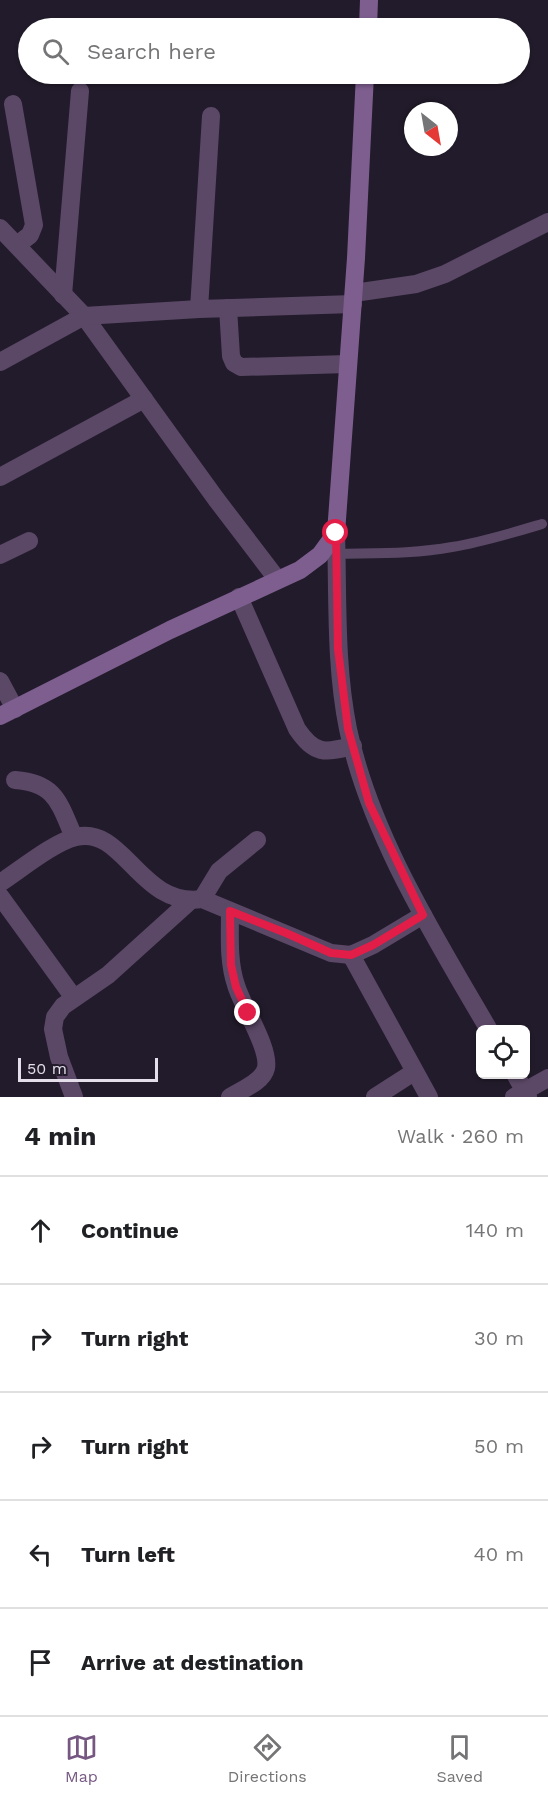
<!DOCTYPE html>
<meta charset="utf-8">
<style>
body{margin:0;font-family:"Work Sans",sans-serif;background:#f2f2f2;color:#202124}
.controls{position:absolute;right:18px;bottom:18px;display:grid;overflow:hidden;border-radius:9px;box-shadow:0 2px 4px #0004}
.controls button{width:54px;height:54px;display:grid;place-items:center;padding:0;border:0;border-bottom:2px solid #e0e0e0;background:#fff;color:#202124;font:30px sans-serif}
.compass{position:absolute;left:404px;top:102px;width:54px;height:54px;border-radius:50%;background:#fff;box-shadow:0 2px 4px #0004;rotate:149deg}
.scale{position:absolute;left:18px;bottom:15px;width:140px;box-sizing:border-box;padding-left:6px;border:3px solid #e3deea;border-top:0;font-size:16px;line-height:21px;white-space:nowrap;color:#e3deea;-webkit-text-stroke:4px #221b2b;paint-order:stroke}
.stop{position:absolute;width:18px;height:18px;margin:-14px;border:4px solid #e11d48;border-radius:50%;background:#fff}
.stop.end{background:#e11d48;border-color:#fff;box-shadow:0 2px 6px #0008}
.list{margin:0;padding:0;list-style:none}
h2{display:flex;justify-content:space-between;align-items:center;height:78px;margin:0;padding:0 24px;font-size:26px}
h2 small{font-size:20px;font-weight:400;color:#757577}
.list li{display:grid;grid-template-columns:39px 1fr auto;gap:18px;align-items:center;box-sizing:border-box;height:108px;padding:0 24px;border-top:2px solid #e0e0e0}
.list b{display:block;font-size:22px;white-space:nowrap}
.list em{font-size:20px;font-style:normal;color:#757577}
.icon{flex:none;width:33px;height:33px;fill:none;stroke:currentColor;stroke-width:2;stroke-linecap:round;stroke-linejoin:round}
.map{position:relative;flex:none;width:548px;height:1097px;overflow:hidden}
.search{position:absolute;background:#fff;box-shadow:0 2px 4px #0004;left:18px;right:18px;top:18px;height:66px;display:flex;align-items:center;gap:15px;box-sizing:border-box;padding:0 21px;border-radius:33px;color:#757577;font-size:22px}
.sheet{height:618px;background:#fff}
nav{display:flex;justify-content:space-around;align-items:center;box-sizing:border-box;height:84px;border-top:2px solid #e0e0e0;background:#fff;font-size:16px;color:#757577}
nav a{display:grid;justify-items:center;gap:3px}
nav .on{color:#755782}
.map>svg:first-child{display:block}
</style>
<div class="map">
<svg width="548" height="1097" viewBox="0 0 548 1097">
<rect width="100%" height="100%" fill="#221b2b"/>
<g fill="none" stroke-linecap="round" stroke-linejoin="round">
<path stroke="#5b4866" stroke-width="10" d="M337,554C375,553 414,554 452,547C483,542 512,533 542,524"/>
<g stroke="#5b4866" stroke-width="18">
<polyline points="13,104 34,225 30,235 17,245"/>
<polyline points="0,228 84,316 216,499 277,579"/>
<polyline points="354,293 416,284 445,274 548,222"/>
<polyline points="63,295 80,91"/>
<polyline points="228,308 231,356 234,363 241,367 348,364"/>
<polyline points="199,309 211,116"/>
<polyline points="0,362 84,316 199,309 353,304"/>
<polyline points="0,477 144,399"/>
<path d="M336,533C338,598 335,665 348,729C370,834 435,937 489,1030"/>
<polyline points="0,555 29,541"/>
<path d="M239,597L297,729C315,755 324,753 353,746"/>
<polyline points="0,681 15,709"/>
<path d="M15,780C56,783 59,803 74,837"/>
<path d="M0,883C20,870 54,842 76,837C124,825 140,908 202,899L331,953L351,955L373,945L423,915"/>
<polyline points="0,896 74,998"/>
<polyline points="202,899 219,871 257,840"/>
<polyline points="351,955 429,1097"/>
<polyline points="515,1074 528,1097"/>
<polyline points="74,1097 59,1057 53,1029 55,1017 63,1006 108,975 191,900"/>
<path d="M230,1097C241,1090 263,1082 266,1068C270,1048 242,1006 236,985C228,961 230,936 230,911"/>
<polyline points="375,1097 414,1072"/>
<polyline points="514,1097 548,1078"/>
</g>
<g stroke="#7d5e8f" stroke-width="18">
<polyline points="368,28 369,0"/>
<polyline points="0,716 170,630 300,570 320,555 336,533 356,258 365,74"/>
</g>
</g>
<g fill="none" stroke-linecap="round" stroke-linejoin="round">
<polyline stroke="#e11d48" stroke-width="8" points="248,1013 236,987 231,965 230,911 286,933 331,953 351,955 373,945 423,915 369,803 348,729 338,649 336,533"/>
</g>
</svg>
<div class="controls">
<button><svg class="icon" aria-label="locate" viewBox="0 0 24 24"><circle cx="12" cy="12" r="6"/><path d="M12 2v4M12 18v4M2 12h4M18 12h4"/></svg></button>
</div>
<svg class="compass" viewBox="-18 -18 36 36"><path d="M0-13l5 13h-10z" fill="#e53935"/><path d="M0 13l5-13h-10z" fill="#757577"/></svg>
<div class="scale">50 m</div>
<div class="stop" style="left:336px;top:533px"></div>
<div class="stop end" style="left:248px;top:1013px"></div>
<div class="search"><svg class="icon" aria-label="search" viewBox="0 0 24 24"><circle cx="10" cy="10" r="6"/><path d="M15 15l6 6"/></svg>Search here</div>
</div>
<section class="sheet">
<h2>4 min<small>Walk · 260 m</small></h2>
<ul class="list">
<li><svg class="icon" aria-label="ahead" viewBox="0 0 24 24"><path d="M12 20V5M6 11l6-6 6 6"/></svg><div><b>Continue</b></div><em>140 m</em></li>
<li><svg class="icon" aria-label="right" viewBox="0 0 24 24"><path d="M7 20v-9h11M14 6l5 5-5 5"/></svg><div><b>Turn right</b></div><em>30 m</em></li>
<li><svg class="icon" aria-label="right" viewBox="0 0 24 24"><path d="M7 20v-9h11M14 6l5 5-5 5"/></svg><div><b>Turn right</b></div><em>50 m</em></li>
<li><svg class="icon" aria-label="left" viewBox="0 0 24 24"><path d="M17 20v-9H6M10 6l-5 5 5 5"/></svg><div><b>Turn left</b></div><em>40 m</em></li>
<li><svg class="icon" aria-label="arrive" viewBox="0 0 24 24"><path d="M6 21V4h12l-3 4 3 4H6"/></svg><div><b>Arrive at destination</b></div></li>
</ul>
</section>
<nav>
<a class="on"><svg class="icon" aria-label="map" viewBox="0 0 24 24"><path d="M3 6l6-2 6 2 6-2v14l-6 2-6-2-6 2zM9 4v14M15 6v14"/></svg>Map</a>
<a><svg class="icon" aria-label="directions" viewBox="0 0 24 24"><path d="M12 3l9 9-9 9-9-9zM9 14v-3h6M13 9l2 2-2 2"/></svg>Directions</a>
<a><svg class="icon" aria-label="saved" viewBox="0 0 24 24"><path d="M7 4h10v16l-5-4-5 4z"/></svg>Saved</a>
</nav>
